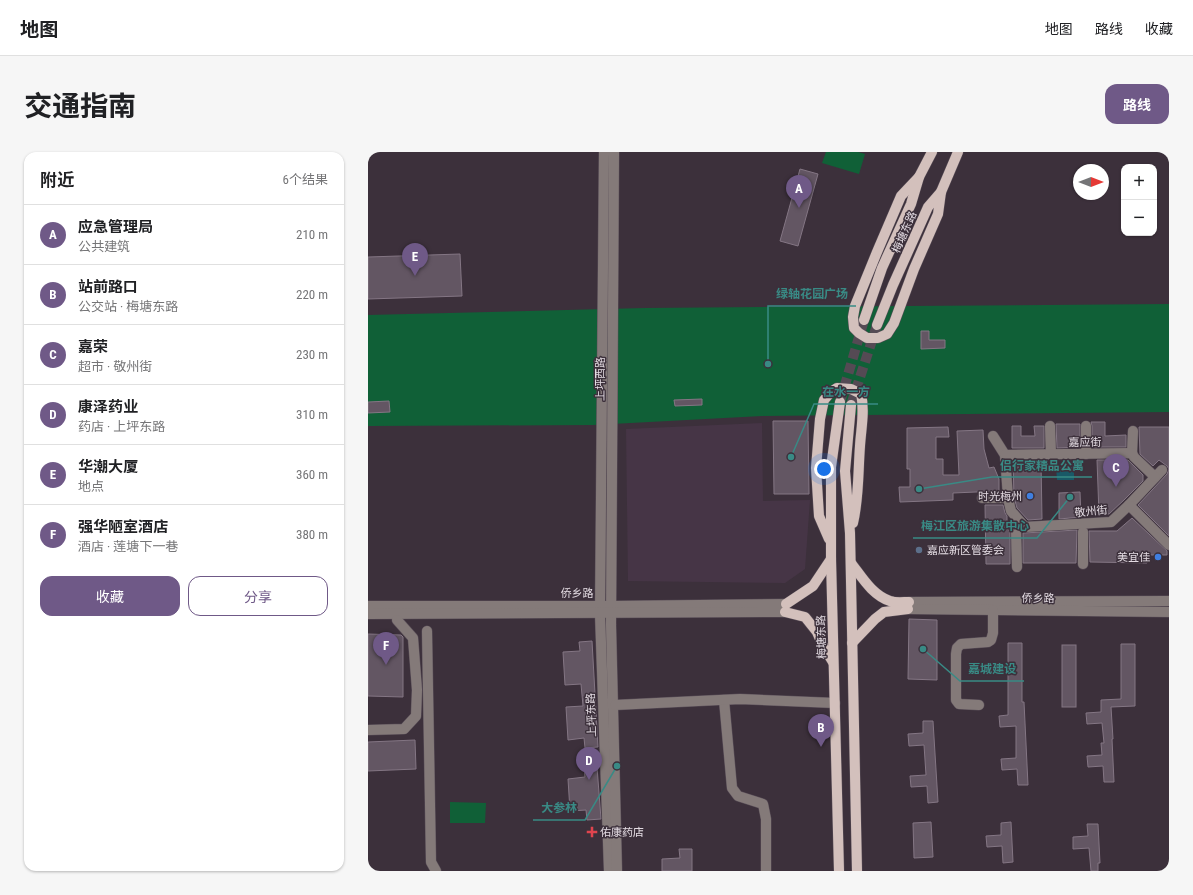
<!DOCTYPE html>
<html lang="zh">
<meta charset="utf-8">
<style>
body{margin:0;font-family:"Roboto Condensed","Noto Sans SC",sans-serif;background:#f6f6f6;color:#202124}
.controls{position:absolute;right:12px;top:12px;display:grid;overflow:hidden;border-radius:8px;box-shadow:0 1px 3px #0004}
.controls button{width:36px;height:36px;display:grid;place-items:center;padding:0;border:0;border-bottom:1px solid #e0e0e0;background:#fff;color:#202124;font:20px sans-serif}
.compass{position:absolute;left:705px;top:12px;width:36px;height:36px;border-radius:50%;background:#fff;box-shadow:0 1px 3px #0004;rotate:90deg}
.you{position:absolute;left:456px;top:317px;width:14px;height:14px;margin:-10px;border:3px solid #fff;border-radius:50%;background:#1a73e8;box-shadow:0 0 0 6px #1a73e833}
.badge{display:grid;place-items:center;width:26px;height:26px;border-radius:50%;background:#6f5987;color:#fff;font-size:13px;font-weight:700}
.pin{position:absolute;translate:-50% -33px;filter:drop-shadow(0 1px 2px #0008)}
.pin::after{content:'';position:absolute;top:21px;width:14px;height:12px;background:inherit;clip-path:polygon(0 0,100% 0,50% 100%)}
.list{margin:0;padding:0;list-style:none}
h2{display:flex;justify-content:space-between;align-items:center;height:52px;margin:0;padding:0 16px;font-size:17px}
h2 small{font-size:13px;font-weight:400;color:#757577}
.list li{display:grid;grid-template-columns:26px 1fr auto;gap:12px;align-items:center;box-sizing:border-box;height:60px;padding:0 16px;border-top:1px solid #e0e0e0}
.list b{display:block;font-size:15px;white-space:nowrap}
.list p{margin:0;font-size:13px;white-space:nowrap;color:#757577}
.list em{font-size:13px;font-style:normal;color:#757577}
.actions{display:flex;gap:8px;padding:12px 16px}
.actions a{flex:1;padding:9px 0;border:1px solid #6f5987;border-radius:12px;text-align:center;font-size:14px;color:#6f5987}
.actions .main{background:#6f5987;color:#fff}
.map{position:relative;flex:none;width:801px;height:719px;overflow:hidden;border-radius:12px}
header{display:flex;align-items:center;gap:24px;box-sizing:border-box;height:56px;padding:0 20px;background:#fff;border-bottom:1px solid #e0e0e0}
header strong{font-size:19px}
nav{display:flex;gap:22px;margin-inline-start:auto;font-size:14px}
.intro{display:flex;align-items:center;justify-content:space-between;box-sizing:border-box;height:96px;padding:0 24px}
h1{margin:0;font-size:28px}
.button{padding:10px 18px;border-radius:12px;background:#6f5987;color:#fff;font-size:14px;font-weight:700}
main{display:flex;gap:24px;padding:0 24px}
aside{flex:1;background:#fff;border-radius:12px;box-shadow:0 1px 3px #0004}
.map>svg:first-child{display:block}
</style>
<header>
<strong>地图</strong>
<nav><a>地图</a><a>路线</a><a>收藏</a></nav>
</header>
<div class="intro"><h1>交通指南</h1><a class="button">路线</a></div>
<main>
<aside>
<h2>附近<small>6个结果</small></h2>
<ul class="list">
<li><span class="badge">A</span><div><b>应急管理局</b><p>公共建筑</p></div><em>210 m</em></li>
<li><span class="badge">B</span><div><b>站前路口</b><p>公交站 · 梅塘东路</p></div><em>220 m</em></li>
<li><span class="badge">C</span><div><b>嘉荣</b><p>超市 · 敬州街</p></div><em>230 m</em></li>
<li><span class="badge">D</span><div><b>康泽药业</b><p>药店 · 上坪东路</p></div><em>310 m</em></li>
<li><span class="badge">E</span><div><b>华潮大厦</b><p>地点</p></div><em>360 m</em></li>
<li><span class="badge">F</span><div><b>强华陋室酒店</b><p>酒店 · 莲塘下一巷</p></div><em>380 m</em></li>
</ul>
<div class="actions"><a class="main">收藏</a><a>分享</a></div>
</aside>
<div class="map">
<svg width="801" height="719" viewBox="0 0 801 719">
<rect width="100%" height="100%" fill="#3c303b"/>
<polygon fill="#463546" points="394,271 395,349 442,348 437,417 417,431 260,429 258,277"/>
<g fill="#106037">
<polygon points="458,0 490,0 497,2 491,22 454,11"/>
<polygon points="801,152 801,260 394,264 225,273 0,274 0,163 277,156"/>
<polygon points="82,650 118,651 117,671 82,671"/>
</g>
<polygon fill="#195967" points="688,315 706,315 706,328 689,328"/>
<g fill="#635663" stroke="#847684">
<polygon points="432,17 450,22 430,94 412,89"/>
<polygon points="92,102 94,144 0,147 0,105"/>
<polygon points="553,179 561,179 561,188 577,188 577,196 553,197"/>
<polygon points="334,247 334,253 307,254 306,248"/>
<polygon points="21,249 22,260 0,261 0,250"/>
<polygon points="405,269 440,269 441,342 406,342"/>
<polygon points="723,270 737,270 737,284 758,283 758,295 724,295 724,274"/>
<polygon points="688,272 712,272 712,295 689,296"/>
<polygon points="644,274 653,274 653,284 667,284 666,274 676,274 676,296 644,296"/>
<polygon points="580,275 581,285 568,285 568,307 575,307 575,323 591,323 589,279 615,278 616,297 621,316 626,315 631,327 631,339 585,341 585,348 532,350 531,335 542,335 542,317 539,317 539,276"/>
<polygon points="771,275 801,275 801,384 770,353 799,322 801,317 799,314 791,308 785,314 772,302"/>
<polygon points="729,308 760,308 775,323 775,329 756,348 741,362 731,362"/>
<polygon points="645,309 673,309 674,367 660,368 649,356 646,345"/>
<polygon points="712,340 713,365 691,367 691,341"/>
<polygon points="617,353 635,353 637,361 639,364 639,377 642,379 642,412 618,412"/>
<polygon points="764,366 799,399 799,403 779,403 779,411 722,410 721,379 749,379"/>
<polygon points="709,378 708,411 655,411 655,381"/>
<polygon points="541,467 569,468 569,528 540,527"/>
<polygon points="0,482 33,483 35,485 35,545 0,544"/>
<polygon points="224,489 230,595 217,596 216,586 200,588 198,555 215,554 213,532 197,533 195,500 212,499 211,490"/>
<polygon points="640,491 654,491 654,550 656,550 660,633 650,633 649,617 634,618 633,607 648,606 648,574 632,575 631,564 640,563"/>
<polygon points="753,492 767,492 767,554 743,555 745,587 744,587 746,630 736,630 735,614 720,615 719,604 734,603 733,591 736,591 734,571 719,572 718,561 733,560 733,548 753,547"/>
<rect x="694" y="493" width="14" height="62"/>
<polygon points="555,569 565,569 570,650 560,651 559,634 543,635 542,624 558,623 556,593 541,594 540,582 555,581"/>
<polygon points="47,588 48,617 0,619 0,590"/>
<polygon points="229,615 233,667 219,668 218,658 202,659 200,627 217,625 216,616"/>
<polygon points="563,670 565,705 546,706 545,671"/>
<polygon points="643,670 645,710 635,711 634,694 619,695 618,684 633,683 633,671"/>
<polygon points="719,672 730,672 732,711 730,711 730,719 723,719 721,696 705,697 705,685 720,684"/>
<polygon points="311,697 324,697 324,719 294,719 294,707 312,706"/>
</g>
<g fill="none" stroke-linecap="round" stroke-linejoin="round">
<g stroke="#554a54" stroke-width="10" stroke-dasharray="10 5" stroke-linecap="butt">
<polyline points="472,250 496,168"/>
<polyline points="483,253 509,173"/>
</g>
<g stroke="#5a4f59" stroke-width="11">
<g id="minor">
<polyline points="236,0 232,462 241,719"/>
<polyline points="246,0 243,473 249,719"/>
<polyline points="682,274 683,302"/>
<polyline points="625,284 637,303 640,346 643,359 657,375 743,370 761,353 794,318"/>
<polyline points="764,301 765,279"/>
<polyline points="718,302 718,274"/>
<polyline points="637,303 764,301 766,305 787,325"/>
<polyline points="614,346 640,346"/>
<polyline points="761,353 801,393"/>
<polyline points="648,377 649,415"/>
<polyline points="715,380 715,412"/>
<polyline points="541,450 801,449"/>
<polyline points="0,454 243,454 418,452"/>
<polyline points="540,457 801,460"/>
<polyline points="0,462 417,460"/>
<polyline points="59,479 63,710 68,719"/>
<polyline points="356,548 364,636 370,644 395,652 398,667 398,719"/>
<polyline points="247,553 372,547 467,551"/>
<polyline points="611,553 591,552 588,548 588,502 589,496 593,492 620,490 623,488 625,481 625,458"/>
<polyline points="0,578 36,577 48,564 49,538 45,486 29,468"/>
</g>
</g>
<g stroke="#5a4f59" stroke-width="11">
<g id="major">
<polyline points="551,25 533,44 509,100 487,154 485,165 486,176 491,181 499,186 510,186 519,182 526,171 546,117 570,62 573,40"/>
<polyline points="496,168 514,116 543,52 551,25 564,0"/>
<polyline points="509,173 525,133 560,55 573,40 590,0"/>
<polyline points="483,253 477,319 482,381 489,719"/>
<path d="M461,387L451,364L448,316L452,267L456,248L463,240L469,236L483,237L493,242C497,259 493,277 492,294C490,320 491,346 485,371"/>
<path d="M483,411C494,425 504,443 522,449C527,451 535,450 541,450"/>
<polyline points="418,452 445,434 463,407"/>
<polyline points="417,460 437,465 449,480 455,494 465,510"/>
<polyline points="484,491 507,467 516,460 540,457"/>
<polyline points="471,719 463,407 463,315 472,250"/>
</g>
</g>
<use href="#minor" stroke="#847a79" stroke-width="10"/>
<use href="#major" stroke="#d3c0bc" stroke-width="10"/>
</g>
<g fill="#3f7fe0" stroke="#3c303b" stroke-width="1.5">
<circle cx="662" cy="344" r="4"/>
<circle cx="790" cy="405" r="4"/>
</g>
<circle fill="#5c6f8a" stroke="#3c303b" stroke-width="1.5" cx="551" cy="398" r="4"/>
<path fill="#e0444e" stroke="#3c303b" stroke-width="1.5" d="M222 674h4v4h4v4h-4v4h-4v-4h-4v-4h4z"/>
<g text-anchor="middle" stroke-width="3" stroke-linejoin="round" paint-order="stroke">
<g font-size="11" fill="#e3dbe2" stroke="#3c303b">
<text transform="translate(536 80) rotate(-66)" y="4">梅塘东路</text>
<text transform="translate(232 227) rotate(-90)" y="4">上坪西路</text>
<text transform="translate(717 290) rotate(-1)" y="4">嘉应街</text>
<text transform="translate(723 359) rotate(-6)" y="4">敬州街</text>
<text x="209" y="445">侨乡路</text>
<text transform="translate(670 446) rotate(1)" y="4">侨乡路</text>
<text transform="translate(453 485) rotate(-91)" y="4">梅塘东路</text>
<text transform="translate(223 563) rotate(-92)" y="4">上坪东路</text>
</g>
<g font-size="11" fill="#e3dbe2" stroke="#3c303b" text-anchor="end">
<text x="654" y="348">时光梅州</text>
<text x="559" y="402" text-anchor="start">嘉应新区管委会</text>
<text x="782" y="409">美宜佳</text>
<text x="232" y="684" text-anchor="start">佑康药店</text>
</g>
</g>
<path fill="none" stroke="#398a85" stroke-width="1.5" d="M400 212L400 154H488M423 305L446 252H510M551 337L624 325H724M702 345L669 386H545M555 497L592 529H656M249 614L217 668H165"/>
<g fill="#398a85" stroke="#3c303b" stroke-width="1.5">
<circle cx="400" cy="212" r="4"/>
<circle cx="423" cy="305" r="4"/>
<circle cx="551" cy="337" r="4"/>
<circle cx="702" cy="345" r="4"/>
<circle cx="555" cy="497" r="4"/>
<circle cx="249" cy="614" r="4"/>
</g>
<g font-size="12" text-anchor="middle" font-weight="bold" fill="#398a85" stroke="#3c303b" stroke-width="3" stroke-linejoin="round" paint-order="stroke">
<text x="444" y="146">绿轴花园广场</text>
<text x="478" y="244">在水一方</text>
<text x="674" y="318">侣行家精品公寓</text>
<text x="607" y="378">梅江区旅游集散中心</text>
<text x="624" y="521">嘉城建设</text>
<text x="191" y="660">大参林</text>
</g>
</svg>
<div class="controls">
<button>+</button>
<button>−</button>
</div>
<svg class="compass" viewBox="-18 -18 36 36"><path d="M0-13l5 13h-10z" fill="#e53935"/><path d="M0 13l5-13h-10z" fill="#757577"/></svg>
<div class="you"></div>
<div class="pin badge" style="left:431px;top:56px">A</div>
<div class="pin badge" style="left:453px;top:595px">B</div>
<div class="pin badge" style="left:748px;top:335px">C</div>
<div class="pin badge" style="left:221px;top:628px">D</div>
<div class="pin badge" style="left:47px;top:124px">E</div>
<div class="pin badge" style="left:18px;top:513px">F</div>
</div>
</main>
